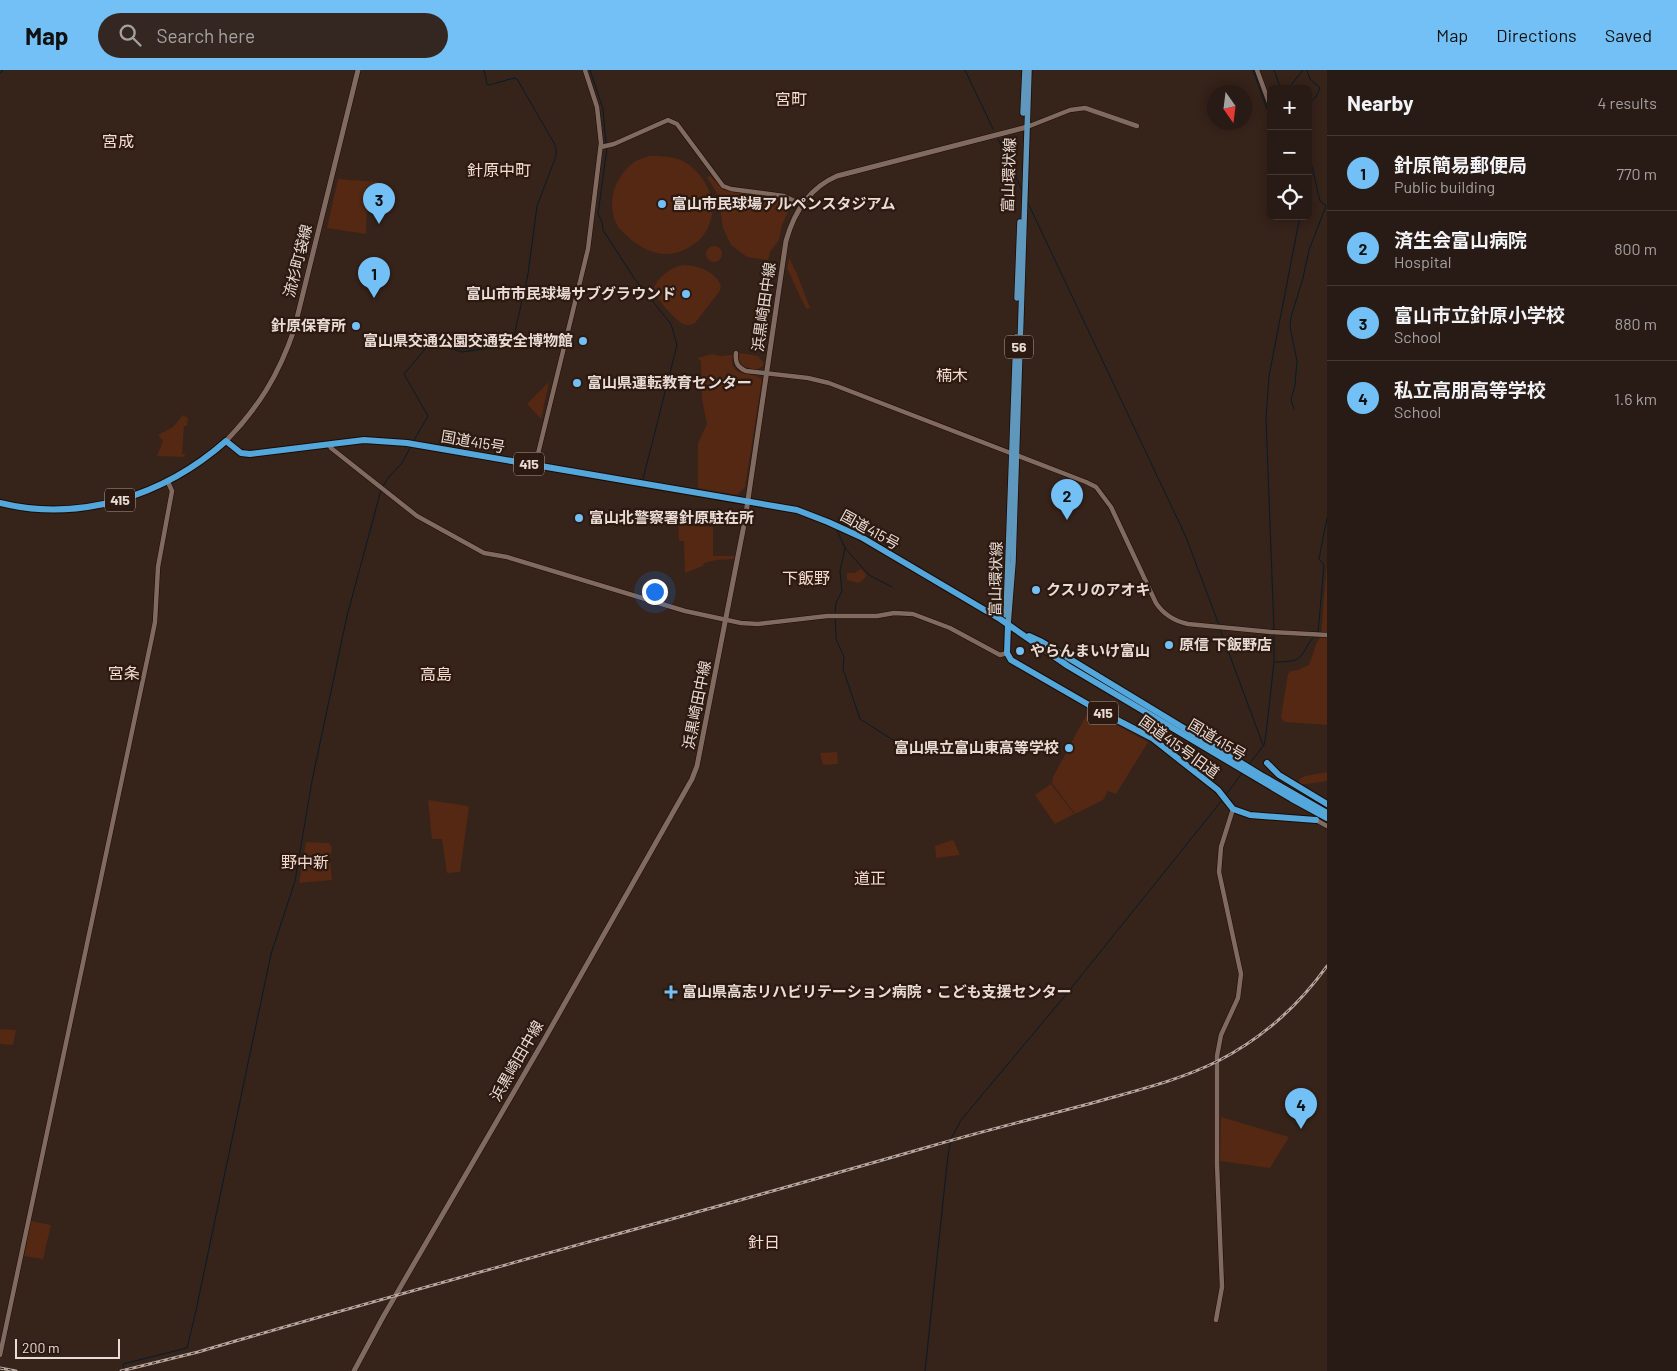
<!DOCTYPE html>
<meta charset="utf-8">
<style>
body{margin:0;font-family:Barlow,"Noto Sans JP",sans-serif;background:#342722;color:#f1f3f6}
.controls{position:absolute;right:15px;top:15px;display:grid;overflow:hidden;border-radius:8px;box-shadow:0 2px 12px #0003}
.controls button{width:45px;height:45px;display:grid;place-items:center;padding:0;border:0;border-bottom:1px solid #443834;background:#281a14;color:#f1f3f6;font:25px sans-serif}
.compass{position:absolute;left:1207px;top:15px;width:45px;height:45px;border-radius:50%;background:#281a14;box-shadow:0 2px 12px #0003;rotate:166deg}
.scale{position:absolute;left:15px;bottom:12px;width:105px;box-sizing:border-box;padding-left:5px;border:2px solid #e9dcd6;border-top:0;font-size:14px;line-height:18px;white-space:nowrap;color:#e9dcd6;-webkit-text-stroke:4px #2c1910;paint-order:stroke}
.you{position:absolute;left:654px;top:521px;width:18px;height:18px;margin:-12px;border:4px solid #fff;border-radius:50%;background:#1a73e8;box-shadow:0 0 0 8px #1a73e833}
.badge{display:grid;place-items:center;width:32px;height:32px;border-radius:50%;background:#73c0f6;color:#111;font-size:16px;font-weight:700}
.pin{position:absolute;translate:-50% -41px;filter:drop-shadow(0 1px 2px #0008)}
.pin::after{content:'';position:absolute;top:26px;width:18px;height:15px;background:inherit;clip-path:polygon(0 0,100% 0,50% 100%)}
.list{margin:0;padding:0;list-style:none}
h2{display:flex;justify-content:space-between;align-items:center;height:65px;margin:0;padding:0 20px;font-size:21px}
h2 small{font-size:16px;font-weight:400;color:#a5a1a0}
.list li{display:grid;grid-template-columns:32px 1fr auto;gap:15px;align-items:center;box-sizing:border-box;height:75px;padding:0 20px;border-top:1px solid #443834}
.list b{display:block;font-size:19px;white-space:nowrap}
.list p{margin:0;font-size:16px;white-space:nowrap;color:#a5a1a0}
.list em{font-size:16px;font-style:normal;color:#a5a1a0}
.icon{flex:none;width:28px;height:28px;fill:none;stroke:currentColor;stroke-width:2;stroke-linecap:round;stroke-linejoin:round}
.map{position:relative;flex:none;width:1327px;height:1301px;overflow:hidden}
header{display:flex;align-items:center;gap:30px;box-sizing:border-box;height:70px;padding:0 25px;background:#73c0f6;color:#111}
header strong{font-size:24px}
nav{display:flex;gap:28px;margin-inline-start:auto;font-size:18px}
.search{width:350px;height:45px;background:#342722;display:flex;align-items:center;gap:12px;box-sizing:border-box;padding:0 18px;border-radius:28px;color:#a5a1a0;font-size:19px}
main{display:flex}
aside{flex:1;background:#281a14}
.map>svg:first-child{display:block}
</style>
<header>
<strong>Map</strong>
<div class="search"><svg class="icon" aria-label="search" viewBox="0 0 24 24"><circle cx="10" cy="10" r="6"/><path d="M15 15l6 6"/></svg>Search here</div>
<nav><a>Map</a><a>Directions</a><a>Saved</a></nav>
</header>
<main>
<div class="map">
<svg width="1327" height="1301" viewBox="0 0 1327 1301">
<rect width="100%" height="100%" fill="#36231a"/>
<g fill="#542813">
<path d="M649,86C660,86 673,86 683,91C703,102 719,129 710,152C706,165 698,173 686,179C664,191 641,180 625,164C622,161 618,158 617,155C606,134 614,108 632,94C636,90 644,88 649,86Z"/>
<polygon points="710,106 724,120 783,129 792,133 782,155 779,170 770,182 768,190 747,187 731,175 723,158 718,125 707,107"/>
<polygon points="338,109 379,112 379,121 372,122 371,135 367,135 366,164 327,158"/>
<circle cx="714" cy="184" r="8"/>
<polygon points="789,188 797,204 810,238 806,239 787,198"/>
<path d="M684,195C699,196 715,201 721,216L719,222L695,253C691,255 688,256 683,254C675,250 655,227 653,219C659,206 670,197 684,195Z"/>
<path d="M740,283L758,286L763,292V296L757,300C747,298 740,297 738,286Z"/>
<path d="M713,284L720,286L732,285C730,309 748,300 762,309L745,417L737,425L698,418V373L707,354L702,329L701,291L697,288Z"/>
<polygon points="549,312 541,349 527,334"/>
<polygon points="183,345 188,348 187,356 184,356 182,384 185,384 184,387 157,386 163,371 158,365 173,357"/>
<polygon points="678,455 713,457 713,486 735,486 734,489 716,490 704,493 703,496 685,503 684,471 679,471"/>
<polygon points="1327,494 1327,655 1284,652 1281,647 1288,604 1290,601 1298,600 1309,595 1317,572 1321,566"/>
<polygon points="861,499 866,504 865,508 859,513 847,510 847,503 854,503"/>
<polygon points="1089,640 1148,672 1116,724 1108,721 1103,730 1075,744 1052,713 1053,707"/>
<polygon points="837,682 838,694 823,695 820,683"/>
<polygon points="1327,702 1327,711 1300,715 1299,709 1305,706"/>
<polygon points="1051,714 1074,744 1055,754 1035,725"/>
<polygon points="428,730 468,736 469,737 460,802 447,803 442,769 432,769"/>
<polygon points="952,770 954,771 960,785 936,788 935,776"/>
<polygon points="306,772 329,773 332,778 330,788 332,810 299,813"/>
<polygon points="0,959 16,960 13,975 0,974"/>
<polygon points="1221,1047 1289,1067 1270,1098 1220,1091"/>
<polygon points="31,1151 51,1155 43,1189 24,1186"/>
</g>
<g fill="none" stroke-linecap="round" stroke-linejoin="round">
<g stroke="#071c29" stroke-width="1">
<polyline points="590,0 603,39 606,74"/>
<polyline points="965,0 993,59"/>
<polyline points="1253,0 1271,50"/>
<polyline points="1274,0 1281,19"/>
<polyline points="1307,0 1310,9 1320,18 1316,27 1308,34"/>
<polyline points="0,3 3,0"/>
<polyline points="1288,19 1303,0"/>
<polyline points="998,69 1022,120"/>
<polyline points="607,78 598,144 602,152 603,160 634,208 671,254 677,275 643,409"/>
<polyline points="1027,131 1186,467 1219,555"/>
<polyline points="1294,339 1291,330 1295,315 1297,291 1290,257 1291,247 1303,208 1309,180 1326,136 1320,131 1319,127 1308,79"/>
<polyline points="413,372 428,346 404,304 431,272 462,282 512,275 528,204 537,136 556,86 556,78 554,73 517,9 514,8 489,15 487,14 484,0"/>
<polyline points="837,460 845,478 869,505 892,517"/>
<polyline points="845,478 840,501 842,521 836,533 835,543 836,569 844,587 843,599 860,649 893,670"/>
<polyline points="1220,559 1263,675"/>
<polyline points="1274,560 1266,348 1269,306 1300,146"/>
<polyline points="1318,563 1324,495 1319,489 1327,448"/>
<path d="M1275,592C1282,592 1289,592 1295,590C1303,589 1307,572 1315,566"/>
<polyline points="1249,694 1264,675 1266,664 1274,592 1274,564"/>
<polyline points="1225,726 1242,703"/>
<polyline points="124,1301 123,1294 187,1278 195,1245 271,884 295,811 312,711 347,546 381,420 388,408 402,393 411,376"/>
<polyline points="925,1301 948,1085 951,1069 961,1050 1064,927 1223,729"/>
</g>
<g stroke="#1d0b04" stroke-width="5.5">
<g id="tertiary">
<polyline points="1257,0 1271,38"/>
<polyline points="1027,57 1070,40 1085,38 1137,56"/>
<polyline points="601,77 614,74 668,50 677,54 723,116 731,119 784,126 801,134"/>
<path d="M736,283C735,292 737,297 746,301L808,308L829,313L1086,412L1096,417L1111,437L1156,533C1164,545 1174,551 1188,554L1271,562L1327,565"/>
<polyline points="329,374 331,378 417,446 484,483 507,487 685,541 741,553 758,554 827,546 877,546 894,543 913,544 950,558 1000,585 1007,583"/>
<polyline points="535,396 588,179 601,73 597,37 585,0"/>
<polyline points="1316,750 1327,756"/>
<polyline points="1216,1250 1222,1217 1217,1094 1217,986 1221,965 1238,928 1241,904 1219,802 1221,777 1233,739"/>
<polyline points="0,1285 152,567 155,552 158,497 172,421 168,412"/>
</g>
</g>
<g stroke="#1d0b04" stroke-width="6">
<g id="secondary">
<path d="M226,371C259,337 279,304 294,260L358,0"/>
<path d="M354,1301L383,1247L544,970L692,709L697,696L745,450L786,171C794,142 809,118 837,106L1027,57"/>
</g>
</g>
<g stroke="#1d0b04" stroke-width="7">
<g id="primary">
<polyline points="1023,43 1025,0"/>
<polyline points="1017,228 1020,152"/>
<polyline points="1006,545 1016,267"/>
<polyline points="1008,555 1013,492 1029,0"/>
</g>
</g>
<g stroke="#1d0b04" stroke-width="8">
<g id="trunk">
<path d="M0,433C81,453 165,425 226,371L241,383L250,384L364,370L407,373L797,440L828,452L861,467L1000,549L1068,596L1292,729L1327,748"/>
<polyline points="1008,555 1007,583 1011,590 1096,639 1152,668 1218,720 1233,739 1250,745 1316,750"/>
<polyline points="1029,566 1042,572 1261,705 1327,743"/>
<polyline points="1267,693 1279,705 1327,734"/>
</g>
</g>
<use href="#tertiary" stroke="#816a5f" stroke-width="4.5"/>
<use href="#secondary" stroke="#816a5f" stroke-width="5"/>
<use href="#primary" stroke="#5f98bc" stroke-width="5.5"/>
<use href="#trunk" stroke="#54a7db" stroke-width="6"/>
<g stroke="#b5a7a0" stroke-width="3">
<g id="rail">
<polyline points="0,1298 16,1301"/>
<path d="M121,1301L198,1282C440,1211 685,1147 928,1077C986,1060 1045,1046 1103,1030C1142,1019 1182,1009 1218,991C1261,969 1299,935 1327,896"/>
</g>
</g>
<use href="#rail" stroke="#2c1910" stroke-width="1" stroke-dasharray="4" stroke-linecap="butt"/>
</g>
<g fill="#73c0f6" stroke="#2c1910" stroke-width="2">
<circle cx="662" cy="134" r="5"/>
<circle cx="686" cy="224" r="5"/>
<circle cx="356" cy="256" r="5"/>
<circle cx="583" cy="271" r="5"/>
<circle cx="577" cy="313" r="5"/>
<circle cx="579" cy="448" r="5"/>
<circle cx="1036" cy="520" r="5"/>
<circle cx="1169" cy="575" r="5"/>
<circle cx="1020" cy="581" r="5"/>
<circle cx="1069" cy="678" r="5"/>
<path d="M668.5 914.5h5v5h5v5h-5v5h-5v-5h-5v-5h5z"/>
</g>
<g text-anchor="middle" stroke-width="4.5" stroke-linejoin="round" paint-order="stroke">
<g fill="#2c1910" stroke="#b0a29b" stroke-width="1">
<rect x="1005" y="265.5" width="28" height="23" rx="4"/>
<rect x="514" y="382.5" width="30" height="23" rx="4"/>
<rect x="105" y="418.5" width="30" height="23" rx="4"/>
<rect x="1088" y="631.5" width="30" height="23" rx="4"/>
</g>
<g font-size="14" font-weight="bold" fill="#e9dcd6">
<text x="1019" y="282">56</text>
<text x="529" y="399">415</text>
<text x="120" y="435">415</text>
<text x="1103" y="648">415</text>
</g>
<g font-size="15" fill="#e9dcd6" stroke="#2c1910">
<text transform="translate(1009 105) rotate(-88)" y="5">富山環状線</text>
<text transform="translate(298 191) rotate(-76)" y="5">流杉町袋線</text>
<text transform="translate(764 237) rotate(-82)" y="5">浜黒崎田中線</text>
<text transform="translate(473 372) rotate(10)" y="5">国道415号</text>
<text transform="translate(870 460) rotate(29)" y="5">国道415号</text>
<text transform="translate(996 509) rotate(-89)" y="5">富山環状線</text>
<text transform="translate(697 635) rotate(-79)" y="5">浜黒崎田中線</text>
<text transform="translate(1217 670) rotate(31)" y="5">国道415号</text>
<text transform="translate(1179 677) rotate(36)" y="5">国道415号旧道</text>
<text transform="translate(517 991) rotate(-60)" y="5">浜黒崎田中線</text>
</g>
<g font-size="15" font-weight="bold" fill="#e9dcd6" stroke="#2c1910" text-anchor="start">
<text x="672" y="139">富山市民球場アルペンスタジアム</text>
<text x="676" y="229" text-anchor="end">富山市市民球場サブグラウンド</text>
<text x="346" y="261" text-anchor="end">針原保育所</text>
<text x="573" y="276" text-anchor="end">富山県交通公園交通安全博物館</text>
<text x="587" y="318">富山県運転教育センター</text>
<text x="589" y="453">富山北警察署針原駐在所</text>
<text x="1046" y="525">クスリのアオキ</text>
<text x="1179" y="580">原信 下飯野店</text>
<text x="1030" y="586">やらんまいけ富山</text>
<text x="1059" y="683" text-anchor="end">富山県立富山東高等学校</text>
<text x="682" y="927">富山県高志リハビリテーション病院・こども支援センター</text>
</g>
<g font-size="16" fill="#f5dace" stroke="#2c1910">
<text x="791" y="35">宮町</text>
<text x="118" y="77">宮成</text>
<text x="499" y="106">針原中町</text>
<text x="952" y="311">楠木</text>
<text x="806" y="514">下飯野</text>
<text x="124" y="609">宮条</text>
<text x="436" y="610">高島</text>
<text x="305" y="798">野中新</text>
<text x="870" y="814">道正</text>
<text x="764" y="1178">針日</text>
</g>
</g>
</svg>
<div class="controls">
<button>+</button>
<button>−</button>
<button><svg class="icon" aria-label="locate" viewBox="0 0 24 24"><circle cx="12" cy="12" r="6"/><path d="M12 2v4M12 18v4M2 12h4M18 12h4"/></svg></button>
</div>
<svg class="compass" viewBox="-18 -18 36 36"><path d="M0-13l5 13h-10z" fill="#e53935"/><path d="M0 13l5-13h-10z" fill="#a5a1a0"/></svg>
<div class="scale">200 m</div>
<div class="you"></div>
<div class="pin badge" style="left:374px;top:228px">1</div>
<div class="pin badge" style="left:1067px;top:450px">2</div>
<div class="pin badge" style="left:379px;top:154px">3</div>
<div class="pin badge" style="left:1301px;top:1059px">4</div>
</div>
<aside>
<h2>Nearby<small>4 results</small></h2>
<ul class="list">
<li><span class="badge">1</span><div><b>針原簡易郵便局</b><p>Public building</p></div><em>770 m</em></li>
<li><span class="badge">2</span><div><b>済生会富山病院</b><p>Hospital</p></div><em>800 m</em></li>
<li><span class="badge">3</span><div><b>富山市立針原小学校</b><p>School</p></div><em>880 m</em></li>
<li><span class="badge">4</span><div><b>私立高朋高等学校</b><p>School</p></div><em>1.6 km</em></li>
</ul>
</aside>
</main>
